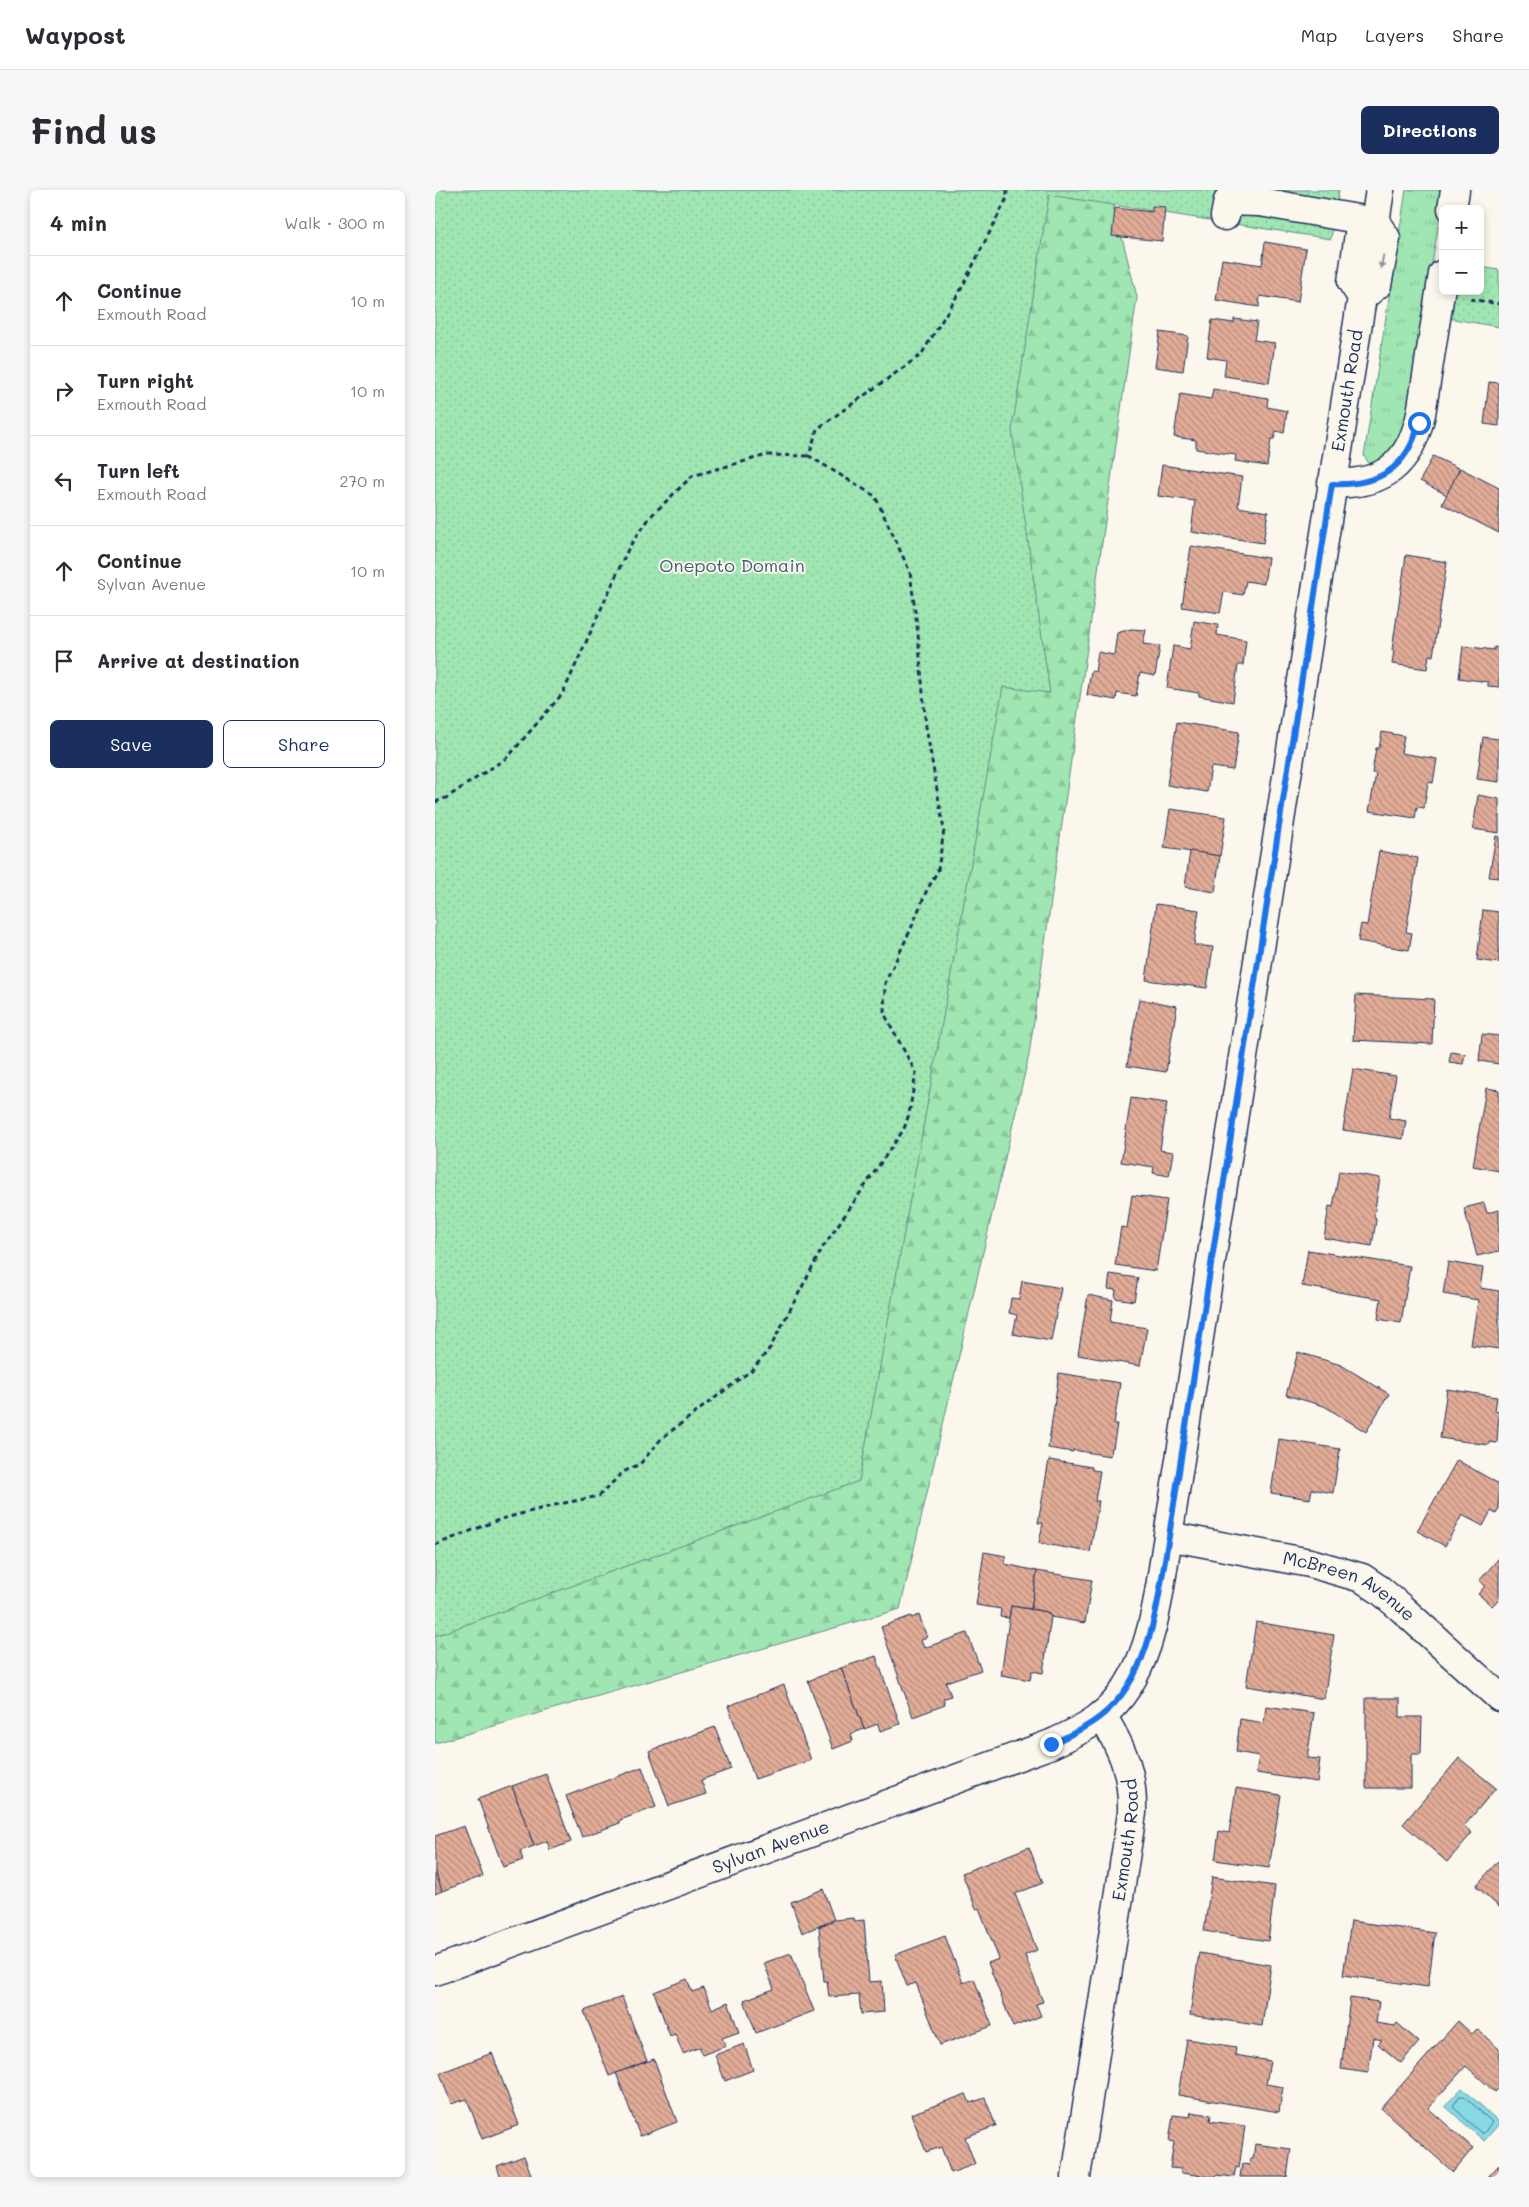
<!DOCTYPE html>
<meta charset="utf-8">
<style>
body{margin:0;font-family:Mali,sans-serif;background:#f7f7f7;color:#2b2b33}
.controls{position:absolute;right:15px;top:15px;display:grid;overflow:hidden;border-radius:8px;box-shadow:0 2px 8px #0003}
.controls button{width:45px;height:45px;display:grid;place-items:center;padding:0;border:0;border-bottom:1px solid #e1e1e2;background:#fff;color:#2b2b33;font:25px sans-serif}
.stop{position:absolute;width:15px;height:15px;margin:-11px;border:4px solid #1a73e8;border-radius:50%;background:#fff}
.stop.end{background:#1a73e8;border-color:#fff;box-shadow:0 1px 5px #0008}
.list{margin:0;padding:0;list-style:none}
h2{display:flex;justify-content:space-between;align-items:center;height:65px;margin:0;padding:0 20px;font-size:21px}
h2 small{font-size:16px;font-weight:400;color:#7c7c81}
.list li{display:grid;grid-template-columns:32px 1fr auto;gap:15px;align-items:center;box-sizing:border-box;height:90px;padding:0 20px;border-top:1px solid #e1e1e2}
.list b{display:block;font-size:19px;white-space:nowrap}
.list p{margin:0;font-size:16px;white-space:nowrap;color:#7c7c81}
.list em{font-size:16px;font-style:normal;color:#7c7c81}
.actions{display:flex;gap:10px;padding:15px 20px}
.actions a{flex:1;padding:11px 0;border:1px solid #1b2f5e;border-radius:8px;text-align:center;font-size:18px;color:#1b2f5e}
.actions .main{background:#1b2f5e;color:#fff}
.icon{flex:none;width:28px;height:28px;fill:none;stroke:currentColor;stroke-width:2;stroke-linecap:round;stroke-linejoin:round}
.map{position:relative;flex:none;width:1064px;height:1987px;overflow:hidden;border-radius:8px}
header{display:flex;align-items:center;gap:30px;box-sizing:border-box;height:70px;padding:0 25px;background:#fff;border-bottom:1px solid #e1e1e2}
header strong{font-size:24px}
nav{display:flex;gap:28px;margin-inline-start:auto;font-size:18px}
.intro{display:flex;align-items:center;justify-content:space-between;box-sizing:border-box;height:120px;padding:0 30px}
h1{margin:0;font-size:35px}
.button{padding:12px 22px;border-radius:8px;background:#1b2f5e;color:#fff;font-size:18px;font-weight:700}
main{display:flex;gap:30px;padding:0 30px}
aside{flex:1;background:#fff;border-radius:8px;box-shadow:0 2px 8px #0003}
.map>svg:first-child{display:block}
</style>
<header>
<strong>Waypost</strong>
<nav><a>Map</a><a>Layers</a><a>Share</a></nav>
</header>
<div class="intro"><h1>Find us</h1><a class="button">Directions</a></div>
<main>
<aside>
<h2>4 min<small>Walk · 300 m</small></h2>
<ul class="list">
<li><svg class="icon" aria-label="ahead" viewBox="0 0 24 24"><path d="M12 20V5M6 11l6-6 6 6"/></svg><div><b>Continue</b><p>Exmouth Road</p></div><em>10 m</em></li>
<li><svg class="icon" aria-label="right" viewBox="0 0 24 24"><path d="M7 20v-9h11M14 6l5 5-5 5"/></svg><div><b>Turn right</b><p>Exmouth Road</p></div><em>10 m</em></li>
<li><svg class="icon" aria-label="left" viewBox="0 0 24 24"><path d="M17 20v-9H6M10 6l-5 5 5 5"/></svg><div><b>Turn left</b><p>Exmouth Road</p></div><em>270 m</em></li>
<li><svg class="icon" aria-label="ahead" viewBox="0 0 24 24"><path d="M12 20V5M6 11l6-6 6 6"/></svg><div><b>Continue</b><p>Sylvan Avenue</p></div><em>10 m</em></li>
<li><svg class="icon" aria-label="arrive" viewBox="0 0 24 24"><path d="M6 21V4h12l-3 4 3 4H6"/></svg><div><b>Arrive at destination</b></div></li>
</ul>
<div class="actions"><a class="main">Save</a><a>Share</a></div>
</aside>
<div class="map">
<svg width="1064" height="1987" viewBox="0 0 1064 1987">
<defs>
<pattern id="grass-tufts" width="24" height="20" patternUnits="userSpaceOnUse" patternTransform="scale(1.25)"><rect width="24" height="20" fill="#a0e6b2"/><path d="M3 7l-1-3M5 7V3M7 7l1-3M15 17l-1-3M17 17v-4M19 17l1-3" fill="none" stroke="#89c69c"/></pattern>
<pattern id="forest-firs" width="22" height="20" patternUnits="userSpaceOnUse" patternTransform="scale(1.25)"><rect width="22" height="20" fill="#a0e6b2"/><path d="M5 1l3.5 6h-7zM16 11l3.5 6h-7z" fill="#89c69c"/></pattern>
<pattern id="park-dots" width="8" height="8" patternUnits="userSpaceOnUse" patternTransform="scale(1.25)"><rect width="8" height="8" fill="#a0e6b2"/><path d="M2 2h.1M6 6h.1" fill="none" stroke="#89c69c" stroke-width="1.8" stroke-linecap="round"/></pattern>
<pattern id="building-back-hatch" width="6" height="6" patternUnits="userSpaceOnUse" patternTransform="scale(1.25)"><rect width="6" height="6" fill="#e2ac97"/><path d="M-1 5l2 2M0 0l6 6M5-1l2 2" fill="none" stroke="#b68c7e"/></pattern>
</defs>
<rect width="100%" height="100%" fill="#fbf7ec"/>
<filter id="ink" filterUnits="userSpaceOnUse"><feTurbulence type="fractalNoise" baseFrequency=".02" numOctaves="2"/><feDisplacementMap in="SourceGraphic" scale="10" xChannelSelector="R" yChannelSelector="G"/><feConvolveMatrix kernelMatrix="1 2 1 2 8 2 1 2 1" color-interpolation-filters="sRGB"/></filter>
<g filter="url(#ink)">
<path fill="url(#grass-tufts)" stroke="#5e8a88" d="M971,0H1009L972,231C965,249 956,265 940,275H935L929,266Z"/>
<polygon fill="url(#forest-firs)" stroke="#5e8a88" points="194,0 675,0 702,107 594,865 465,1419 0,1553 0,1318"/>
<g fill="url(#park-dots)" stroke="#5e8a88">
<polygon points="0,0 904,0 896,49 614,5 577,240 615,503 568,497 424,1291 0,1446"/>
<polygon points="1045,77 1064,80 1064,137 1013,128 1017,101 1045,101"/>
</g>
<polygon fill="#88d9e3" stroke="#5c95ae" points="1027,1898 1064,1932 1064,1934 1049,1951 1010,1916"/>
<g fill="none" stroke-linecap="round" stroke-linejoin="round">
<polygon stroke="#477393" stroke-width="1" points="1025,1906 1029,1906 1057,1932 1049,1943 1046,1943 1018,1917"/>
</g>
<g fill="url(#building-back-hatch)" stroke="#1b2f5e">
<polygon points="717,16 730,17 727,51 677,46 680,18 717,22"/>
<polygon points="830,52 871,59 863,112 825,106 824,117 781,110 787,69 827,75"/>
<polygon points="799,129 822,132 819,150 840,153 834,193 789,186 791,170 772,167 777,130 799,133"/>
<polygon points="725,142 753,146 748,181 720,177"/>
<polygon points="1054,192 1064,193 1064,236 1049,234"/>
<polygon points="778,199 833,208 832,217 852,221 849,243 841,241 839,249 836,249 832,276 800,271 801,265 761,259 761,250 739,247 745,204 776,209"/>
<polygon points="998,266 1025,279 1012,305 985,291"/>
<polygon points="727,275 807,287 803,317 833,322 828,353 756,342 760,311 723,306"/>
<polygon points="1025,278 1064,298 1064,343 1007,314"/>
<polygon points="756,356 833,368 829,394 811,391 808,405 789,402 785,423 747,417"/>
<polygon points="971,365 1012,372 998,466 994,465 992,479 957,474 959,460 957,460"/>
<polygon points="759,431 783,435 782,445 811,450 808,475 803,475 798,512 764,506 764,503 732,498 738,456 755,459"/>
<polygon points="696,439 711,440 708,454 725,456 720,486 705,483 701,506 682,503 681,510 652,505 656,481 660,482 663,462 679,465 682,443"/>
<polygon points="1028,456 1059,460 1059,457 1064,458 1064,497 1053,496 1053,492 1024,488"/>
<polygon points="742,532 804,542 798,580 776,577 772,602 732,595"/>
<polygon points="947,542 969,546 966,563 1002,569 998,593 993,592 989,618 982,617 980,628 934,621 941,584 937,583 941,558 944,558"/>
<polygon points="1048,547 1064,549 1064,592 1042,589"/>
<polygon points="1043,605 1064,609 1064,643 1038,639"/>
<polygon points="735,619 791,627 785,666 729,658"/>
<polygon points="1061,646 1064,647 1064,688 1054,687"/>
<polygon points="755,661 785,666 780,702 750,697"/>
<polygon points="944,661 983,668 971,742 977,743 974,760 923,751 926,734 932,735"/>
<polygon points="721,714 764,720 759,755 778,757 772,798 711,790"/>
<polygon points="1048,720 1064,722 1064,773 1042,770"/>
<polygon points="921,805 999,809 997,854 918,850"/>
<polygon points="704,809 742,816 731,882 692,876"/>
<polygon points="1047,844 1064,846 1064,874 1044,871"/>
<polygon points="1016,862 1030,864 1028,874 1014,872"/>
<polygon points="918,879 961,886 954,928 971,931 968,949 908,940"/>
<polygon points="1051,898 1064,900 1064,981 1038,976"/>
<polygon points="696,908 732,913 725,960 738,962 734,986 718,983 719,977 686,972"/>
<polygon points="904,981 945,988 939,1025 941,1030 937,1056 889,1048 894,1016 898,1017"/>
<polygon points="697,1005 732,1010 721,1081 680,1075 686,1037 692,1038"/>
<polygon points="1049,1013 1052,1023 1064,1020 1064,1061 1042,1066 1029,1018"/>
<polygon points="873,1060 975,1076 966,1133 943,1129 946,1109 867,1096"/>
<polygon points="1013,1072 1048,1078 1045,1098 1064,1101 1064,1159 1036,1155 1043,1110 1008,1104"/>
<polygon points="675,1084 703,1088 699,1111 680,1108 681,1100 673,1099"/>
<polygon points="587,1091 626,1098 616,1151 578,1144 582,1125 574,1123 576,1108 584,1109"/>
<polygon points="653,1105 678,1110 675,1132 712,1138 705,1176 643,1165"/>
<polygon points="863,1162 906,1175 954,1204 931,1242 889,1216 851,1205"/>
<polygon points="624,1183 685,1193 679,1234 682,1234 678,1258 676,1258 675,1266 638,1260 638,1262 613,1258"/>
<polygon points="1012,1199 1062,1207 1060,1221 1064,1222 1062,1253 1054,1252 1054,1255 1005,1248"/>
<polygon points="844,1249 905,1259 898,1303 877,1299 875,1309 836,1303"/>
<polygon points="614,1270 657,1277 657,1280 665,1281 660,1311 664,1311 655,1362 604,1353 608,1333 603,1333"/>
<polygon points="1022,1270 1064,1294 1064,1319 1061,1324 1056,1321 1048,1336 1027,1325 1010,1356 982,1341"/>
<polygon points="549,1362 571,1366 570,1374 602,1381 596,1419 576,1416 574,1428 565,1427 566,1419 541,1415"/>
<polygon points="1064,1368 1064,1409 1057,1416 1043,1404 1050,1396 1044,1391"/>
<polygon points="602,1381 657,1390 650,1433 616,1427 612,1422 596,1419"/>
<polygon points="576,1416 612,1422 616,1427 608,1483 597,1481 595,1490 566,1485"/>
<polygon points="484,1425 492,1447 486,1450 489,1458 532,1443 546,1480 511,1492 516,1506 508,1509 510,1515 478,1527 446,1437 476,1426 477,1428"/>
<polygon points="821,1432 899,1445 889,1509 811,1496"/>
<polygon points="441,1466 465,1534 445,1541 443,1534 429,1539 406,1478"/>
<polygon points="406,1478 429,1539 416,1544 418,1551 398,1559 373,1491"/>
<polygon points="349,1495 376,1570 320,1589 293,1516"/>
<polygon points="931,1508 965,1508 965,1527 987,1527 986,1564 976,1564 976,1598 931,1598"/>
<polygon points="831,1516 879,1523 872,1568 885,1569 882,1592 821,1583 824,1566 801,1562 805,1529 829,1533"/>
<polygon points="280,1537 296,1579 266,1590 271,1604 234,1616 214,1561"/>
<polygon points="1024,1568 1061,1598 1029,1636 1037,1643 1012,1672 968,1634"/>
<polygon points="207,1577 221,1617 185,1630 185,1633 147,1647 131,1606"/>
<polygon points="111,1584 136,1652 115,1660 112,1651 99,1656 77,1596"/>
<polygon points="77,1596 99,1656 85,1661 88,1670 68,1677 43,1609"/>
<polygon points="801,1598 846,1605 834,1678 780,1670 784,1641 794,1643"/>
<polygon points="29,1636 48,1686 7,1701 0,1681 0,1646"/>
<polygon points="594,1657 608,1693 580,1704 602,1760 590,1765 608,1812 601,1814 606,1826 578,1837 553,1773 564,1769 544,1718 541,1719 527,1683"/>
<polygon points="1064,1670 1064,1717 1041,1696"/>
<polygon points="0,1681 7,1701 0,1704"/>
<polygon points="777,1687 840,1696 833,1751 769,1741"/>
<polygon points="388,1699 399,1730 367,1743 356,1712"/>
<polygon points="419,1728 420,1731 429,1730 434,1792 447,1791 449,1822 426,1824 424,1805 394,1807 392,1791 389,1791 384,1737 399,1730"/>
<polygon points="916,1731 1000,1743 993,1797 908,1785"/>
<polygon points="510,1746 528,1793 539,1789 557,1836 505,1855 481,1793 472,1796 460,1765"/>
<polygon points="356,1763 379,1821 321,1843 309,1810 339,1799 329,1773"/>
<polygon points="764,1763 836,1775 827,1836 755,1825"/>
<polygon points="252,1789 257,1802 269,1798 277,1819 293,1812 304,1842 287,1848 291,1856 267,1865 265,1857 248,1864 240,1844 235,1846 219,1802"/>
<polygon points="187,1807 212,1871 174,1886 149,1821"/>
<polygon points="915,1808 944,1812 941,1833 960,1836 962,1833 984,1852 966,1873 943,1854 947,1850 938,1848 933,1883 906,1879"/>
<polygon points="1023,1831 1037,1844 1042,1839 1064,1859 1064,1898 1060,1902 1031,1876 993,1918 1038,1958 1018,1982 946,1918"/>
<polygon points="752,1849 801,1857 800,1865 835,1871 831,1894 848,1897 844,1922 743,1905"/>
<polygon points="309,1854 318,1880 290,1891 280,1865"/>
<polygon points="57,1863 84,1935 47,1949 32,1909 16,1914 5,1883"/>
<polygon points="219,1869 242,1932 205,1946 181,1883"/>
<polygon points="531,1904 535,1913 550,1908 561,1936 530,1947 540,1974 516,1983 506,1957 491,1962 476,1924"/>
<polygon points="756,1922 776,1925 775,1931 810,1936 804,1978 801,1977 799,1987 781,1985 781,1987 776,1987 746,1983 746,1979 735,1978 739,1952 734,1951 738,1925 755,1927"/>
<polygon points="820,1954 856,1959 852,1987 805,1987 807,1974 814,1975 815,1969 818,1969"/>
<polygon points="89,1966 97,1987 64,1987 65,1986 62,1976"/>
<polygon points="1064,1975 1064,1987 1053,1987"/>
</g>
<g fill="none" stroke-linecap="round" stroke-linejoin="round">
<g stroke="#1b2f5e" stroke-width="31">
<g id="minor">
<polyline points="797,0 825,12 940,32"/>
<polyline points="1017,19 1020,0"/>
<polyline points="790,26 793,11 823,12"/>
<path d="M897,293C948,296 975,274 986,224L1008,84"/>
<path id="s1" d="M733,1346L875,1373L927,1388L945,1400L965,1417L1064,1507"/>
<path id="s2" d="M641,1987L697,1623C698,1581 688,1561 667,1525"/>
</g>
</g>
<g stroke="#1b2f5e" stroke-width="31">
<g id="major">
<polyline points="927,107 942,95 951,48 940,32"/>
<path id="s3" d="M0,1781L616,1554C634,1546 651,1538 666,1526C718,1485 723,1406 733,1346L927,107L917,92L924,44L940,32L945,0"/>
</g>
</g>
<g stroke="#1b2f5e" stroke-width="3" stroke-dasharray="5 4" stroke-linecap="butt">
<polyline points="1035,109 1064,114"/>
<polyline points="0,612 11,608 73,567 128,503 194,357 216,326 257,286 332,265 374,266"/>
<polyline points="0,1355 66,1329 124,1314 164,1306 188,1282 205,1274 227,1248 318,1179 335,1158 388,1057 469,939 474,924 481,883 449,823 450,793 475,741 491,702 503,680 509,640 491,537 483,444 475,382 440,306 374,266 382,239 486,165 525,101 572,8 572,0"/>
</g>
<use href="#minor" stroke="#fbf7ec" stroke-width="28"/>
<use href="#major" stroke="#fbf7ec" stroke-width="28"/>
</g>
<defs><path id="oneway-solid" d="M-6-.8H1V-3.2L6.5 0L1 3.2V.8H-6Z" transform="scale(1.25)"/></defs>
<use fill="#8b93a5" href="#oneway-solid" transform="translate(947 72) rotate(101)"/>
</g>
<g fill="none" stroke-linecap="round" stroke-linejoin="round" filter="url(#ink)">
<path stroke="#1a73e8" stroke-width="6" d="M616,1554C634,1546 651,1538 666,1526C718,1485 723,1406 734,1346L897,294C943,296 972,279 984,233"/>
</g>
<g text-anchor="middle" stroke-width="4" stroke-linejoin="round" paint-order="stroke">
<g font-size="18" fill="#1b2f5e" stroke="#fbf7ec">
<text dy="6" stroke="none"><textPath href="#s3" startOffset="2070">Exmouth Road</textPath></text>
<text dy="6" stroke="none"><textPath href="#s1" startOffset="190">McBreen Avenue</textPath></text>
<text dy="6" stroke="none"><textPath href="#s2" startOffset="341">Exmouth Road</textPath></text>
<text dy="6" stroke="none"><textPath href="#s3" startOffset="358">Sylvan Avenue</textPath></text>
</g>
<g font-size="18" fill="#3c5d73" stroke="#fbf7ec">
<text x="297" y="382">Onepoto Domain</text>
</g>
</g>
</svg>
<div class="controls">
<button>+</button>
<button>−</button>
</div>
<div class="stop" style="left:984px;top:233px"></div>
<div class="stop end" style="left:616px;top:1554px"></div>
</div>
</main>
